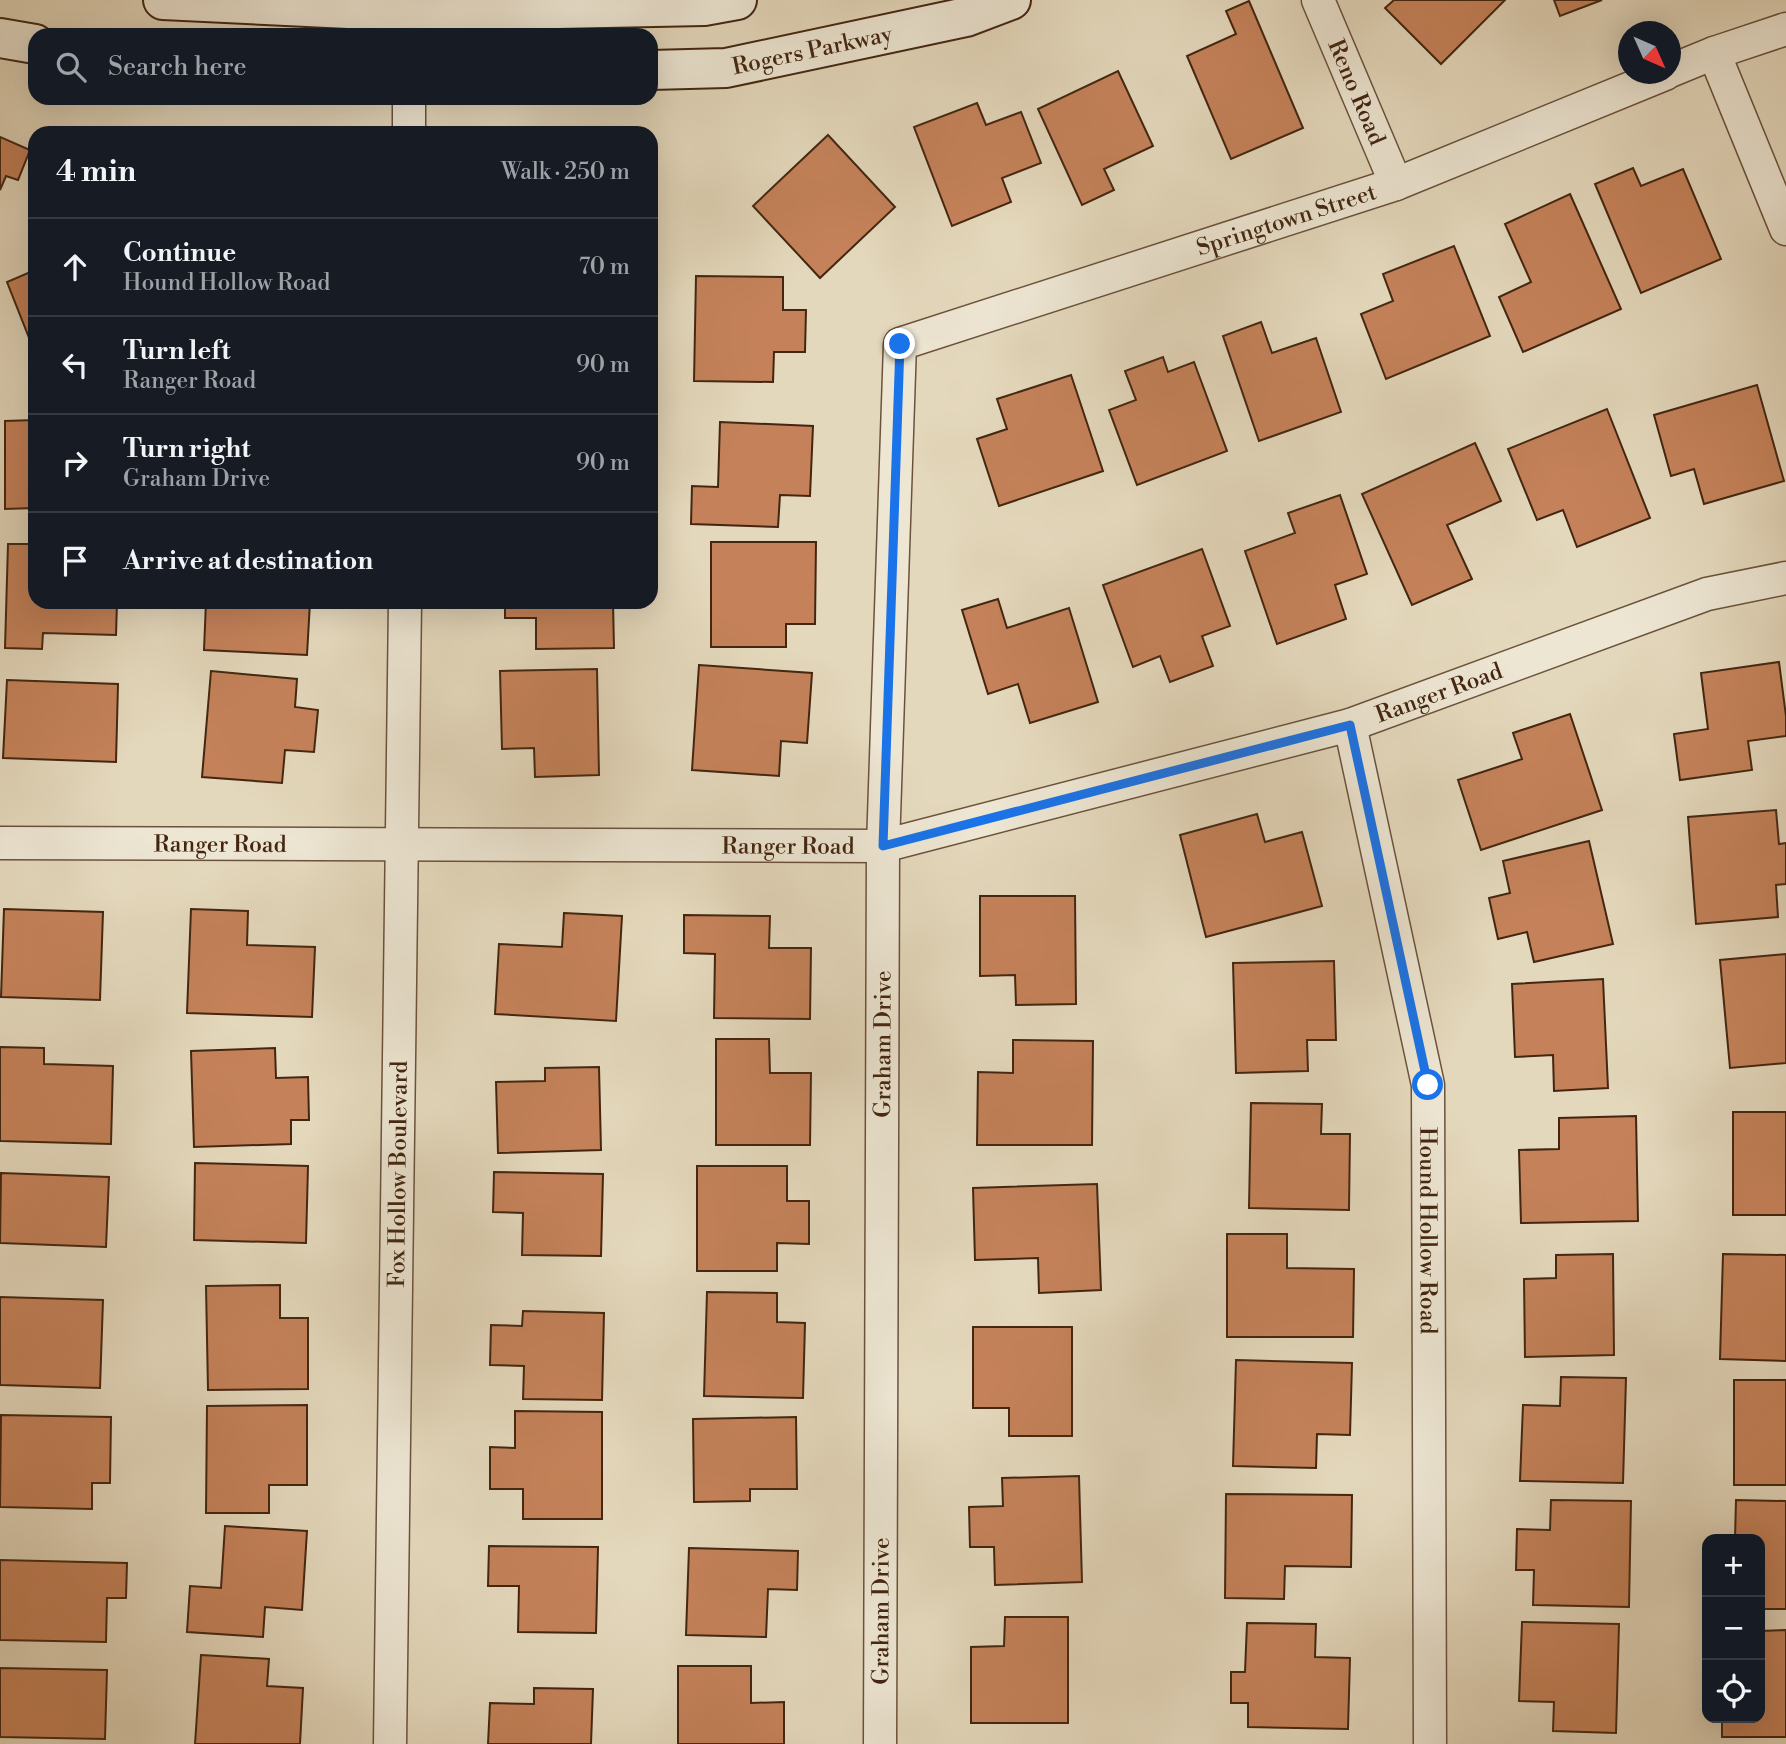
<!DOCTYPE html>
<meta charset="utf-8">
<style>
body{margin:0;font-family:"Libre Bodoni",serif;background:#20242c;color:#f1f3f6}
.controls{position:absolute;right:21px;bottom:21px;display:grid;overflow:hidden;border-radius:14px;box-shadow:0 7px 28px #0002}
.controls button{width:63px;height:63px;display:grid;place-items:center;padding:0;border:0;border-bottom:2px solid #363941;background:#171b24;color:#f1f3f6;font:35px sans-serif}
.compass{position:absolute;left:1618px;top:21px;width:63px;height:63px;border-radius:50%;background:#171b24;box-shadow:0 7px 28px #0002;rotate:135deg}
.stop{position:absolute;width:21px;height:21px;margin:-16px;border:5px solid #1a73e8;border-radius:50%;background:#fff}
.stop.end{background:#1a73e8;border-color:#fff;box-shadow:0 2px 7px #0008}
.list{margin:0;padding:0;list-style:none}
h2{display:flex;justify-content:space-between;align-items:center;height:91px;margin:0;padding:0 28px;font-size:30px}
h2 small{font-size:23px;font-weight:400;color:#9ea1a6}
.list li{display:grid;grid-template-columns:46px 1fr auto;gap:21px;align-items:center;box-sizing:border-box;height:98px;padding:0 28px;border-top:2px solid #363941}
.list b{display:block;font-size:26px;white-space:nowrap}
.list p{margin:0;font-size:23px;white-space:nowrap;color:#9ea1a6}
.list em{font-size:23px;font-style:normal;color:#9ea1a6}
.icon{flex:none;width:38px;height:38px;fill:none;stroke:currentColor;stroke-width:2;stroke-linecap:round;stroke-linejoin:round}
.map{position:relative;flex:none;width:1786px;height:1744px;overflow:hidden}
.search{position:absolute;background:#171b24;box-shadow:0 7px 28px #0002;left:28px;top:28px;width:630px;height:77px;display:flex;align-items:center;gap:18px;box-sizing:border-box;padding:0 24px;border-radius:21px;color:#9ea1a6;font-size:26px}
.panel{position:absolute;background:#171b24;box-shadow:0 7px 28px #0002;left:28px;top:126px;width:630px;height:483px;border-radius:21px}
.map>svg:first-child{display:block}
</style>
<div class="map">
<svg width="1786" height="1744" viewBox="0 0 1786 1744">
<rect width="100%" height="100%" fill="#e4d8bc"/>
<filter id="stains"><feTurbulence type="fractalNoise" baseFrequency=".00286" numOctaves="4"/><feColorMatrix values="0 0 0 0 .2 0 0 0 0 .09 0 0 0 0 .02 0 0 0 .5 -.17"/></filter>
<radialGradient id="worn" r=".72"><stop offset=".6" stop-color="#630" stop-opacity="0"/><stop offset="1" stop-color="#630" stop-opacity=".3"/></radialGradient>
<g fill="#c5825a" stroke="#432611" stroke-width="2">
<polygon points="1394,0 1505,0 1441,64 1385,8"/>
<polygon points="1554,0 1602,0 1560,16"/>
<polygon points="1249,1 1303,128 1231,159 1187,56 1236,34 1226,11"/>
<polygon points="1118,71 1153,146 1104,169 1114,190 1082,205 1038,109"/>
<polygon points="977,103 986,125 1021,112 1041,163 1002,178 1011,202 952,226 914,127"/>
<polygon points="828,135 895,207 820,278 753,206"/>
<polygon points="0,137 30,150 18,180 6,176 0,190"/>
<polygon points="1633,168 1641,186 1683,169 1721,259 1641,293 1595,184"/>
<polygon points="1570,194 1621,309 1523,352 1499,297 1531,282 1505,224"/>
<polygon points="1454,246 1490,336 1386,379 1361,314 1393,301 1383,274"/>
<polygon points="35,270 35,353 7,282"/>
<polygon points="696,276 783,277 783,310 806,310 805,352 774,352 773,382 694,381"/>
<polygon points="1261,322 1272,353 1316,338 1341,412 1259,441 1223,336"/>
<polygon points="1163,357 1168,372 1194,362 1227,451 1137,485 1109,410 1136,400 1125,371"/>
<polygon points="1071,375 1103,471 999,506 977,439 1007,429 997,399"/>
<polygon points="1757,385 1784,481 1704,504 1694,469 1671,476 1654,415"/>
<polygon points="1607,409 1650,518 1577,547 1563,510 1537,520 1508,449"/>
<polygon points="35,420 35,508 5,509 5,421"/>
<polygon points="720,422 813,426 810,496 780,495 778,527 691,524 692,486 718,487"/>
<polygon points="1475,443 1501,501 1447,525 1472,579 1412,605 1362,494"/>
<polygon points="1340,495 1367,574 1335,585 1346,619 1277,644 1245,551 1295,533 1288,513"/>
<polygon points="711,542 816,542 815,624 786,624 786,647 711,647"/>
<polygon points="8,544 35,544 35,602 117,602 116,635 43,633 42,649 5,648"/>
<polygon points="1202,549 1230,626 1202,636 1213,666 1170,682 1160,656 1133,667 1103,585"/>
<polygon points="998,599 1007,628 1069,608 1098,702 1030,723 1018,684 988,694 962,610"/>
<polygon points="206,602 310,602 307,655 204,650"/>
<polygon points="505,602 613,602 614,648 536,649 536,618 505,618"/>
<polygon points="1779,662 1786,716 1786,736 1748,741 1752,770 1680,780 1674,734 1708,729 1701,673"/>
<polygon points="699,665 812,673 807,743 781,741 779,776 692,770"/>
<polygon points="597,669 599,775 535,777 534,748 502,749 500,671"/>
<polygon points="211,671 297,679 295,707 318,710 314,752 285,750 282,783 202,777"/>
<polygon points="7,680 118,684 116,762 3,758"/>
<polygon points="1570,714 1602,810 1481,850 1458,780 1522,759 1513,733"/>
<polygon points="1776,810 1779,844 1786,843 1786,884 1776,885 1778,917 1696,924 1688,817"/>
<polygon points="1257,814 1265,842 1302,832 1322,906 1206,937 1180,835"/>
<polygon points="1589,841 1613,944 1534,962 1527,932 1498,939 1489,898 1510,893 1503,861"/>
<polygon points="980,896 1075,896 1076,1004 1016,1005 1015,975 980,976"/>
<polygon points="4,909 103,912 100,1000 1,997"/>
<polygon points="191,909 248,911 247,945 315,947 312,1017 187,1013"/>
<polygon points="564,913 622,916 616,1021 495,1014 499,944 562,947"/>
<polygon points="684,915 770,916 769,948 811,948 810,1019 714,1018 715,954 684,953"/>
<polygon points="1786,954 1786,1063 1730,1068 1720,960"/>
<polygon points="1334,961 1336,1040 1307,1040 1308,1071 1236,1073 1233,963"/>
<polygon points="1603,979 1608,1088 1554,1091 1553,1055 1515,1057 1512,984"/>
<polygon points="716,1039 769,1039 770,1073 811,1073 810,1145 716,1145"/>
<polygon points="1013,1040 1093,1041 1092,1145 977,1145 978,1072 1013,1073"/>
<polygon points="0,1047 44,1048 44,1064 113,1066 111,1144 0,1141"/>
<polygon points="275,1048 276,1078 308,1077 309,1120 291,1120 291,1144 194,1147 191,1051"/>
<polygon points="599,1067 601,1150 498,1153 496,1082 545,1081 545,1068"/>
<polygon points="1251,1103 1322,1104 1321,1134 1350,1134 1349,1210 1249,1208"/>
<rect x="1733" y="1112" width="53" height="103"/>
<polygon points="1636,1116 1638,1221 1521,1223 1519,1150 1559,1149 1559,1118"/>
<polygon points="195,1163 308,1166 306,1243 194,1240"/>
<polygon points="697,1166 787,1166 787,1201 809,1201 809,1244 777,1243 777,1271 697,1271"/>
<polygon points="494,1172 603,1174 601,1256 522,1255 523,1213 493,1212"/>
<polygon points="1,1173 109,1177 106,1247 0,1243"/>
<polygon points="1097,1184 1101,1290 1039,1293 1038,1258 975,1260 973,1188"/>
<polygon points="1227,1234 1287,1234 1287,1268 1354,1269 1353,1337 1227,1337"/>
<polygon points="1613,1254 1614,1355 1525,1357 1524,1279 1556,1278 1556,1255"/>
<polygon points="1723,1254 1786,1255 1786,1361 1720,1359"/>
<polygon points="280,1285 280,1318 308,1318 308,1389 208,1390 206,1286"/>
<polygon points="707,1292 777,1293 777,1322 805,1323 803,1398 704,1396"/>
<polygon points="0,1297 103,1300 100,1388 0,1385"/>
<polygon points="523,1311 604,1313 602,1400 523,1399 524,1366 490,1365 491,1325 522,1326"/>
<polygon points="973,1327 1072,1327 1072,1436 1009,1436 1009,1408 973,1408"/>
<polygon points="1236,1360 1352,1363 1350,1435 1317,1434 1316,1468 1233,1466"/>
<polygon points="1561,1377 1626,1378 1623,1483 1520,1481 1523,1405 1560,1406"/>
<rect x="1734" y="1380" width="52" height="105"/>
<polygon points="307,1405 307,1485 269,1485 269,1513 206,1513 207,1406"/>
<polygon points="515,1411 602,1412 602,1519 523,1519 523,1489 490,1489 490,1447 515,1448"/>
<polygon points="1,1415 111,1417 110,1483 92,1483 92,1509 0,1507"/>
<polygon points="796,1417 797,1489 750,1489 750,1501 694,1502 693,1419"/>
<polygon points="1079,1476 1082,1582 995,1585 994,1547 970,1547 969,1507 1003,1506 1002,1478"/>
<polygon points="1226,1494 1352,1495 1351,1567 1285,1566 1284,1599 1225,1598"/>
<polygon points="1551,1500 1631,1501 1629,1607 1533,1605 1534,1570 1516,1570 1517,1529 1550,1530"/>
<polygon points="1736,1500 1786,1501 1786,1609 1760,1609 1760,1539 1735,1539"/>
<polygon points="225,1526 307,1531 302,1610 265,1607 263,1637 187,1632 190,1586 221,1588"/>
<polygon points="489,1546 598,1547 596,1633 518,1632 519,1586 488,1586"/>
<polygon points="689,1548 798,1551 797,1590 768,1589 766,1637 686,1635"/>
<polygon points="0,1560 127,1563 126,1598 107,1598 106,1642 0,1640"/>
<polygon points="1005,1617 1068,1617 1068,1723 971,1723 971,1647 1004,1646"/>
<polygon points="1522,1622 1619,1624 1616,1733 1553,1731 1554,1702 1519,1701"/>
<polygon points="1247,1623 1316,1624 1315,1657 1350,1658 1348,1729 1248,1727 1248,1703 1231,1703 1231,1672 1245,1672"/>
<polygon points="1786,1630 1786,1737 1722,1737 1722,1718 1760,1718 1760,1631"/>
<polygon points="201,1655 269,1659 267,1686 303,1688 300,1744 195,1744"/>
<polygon points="678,1666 751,1666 751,1703 784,1702 784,1744 678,1744"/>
<polygon points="0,1668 107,1670 105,1739 0,1737"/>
<polygon points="534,1688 593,1689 591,1744 488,1744 490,1703 534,1704"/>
</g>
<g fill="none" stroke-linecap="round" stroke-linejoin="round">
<g stroke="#6b523c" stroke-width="35">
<g id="street">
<path id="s1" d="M1318,0L1396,184"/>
<polyline points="1714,53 1786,229"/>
<polyline points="1670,71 1714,53 1786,29"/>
<polyline points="409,98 409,133"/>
<path id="s2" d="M1350,725L1428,1085L1430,1744"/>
<path id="s3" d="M0,843L883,846L1350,725L1707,594L1786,578"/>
<path id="s4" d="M390,1744L405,602"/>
<path id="s5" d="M880,1744L883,846L900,344L1396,184L1665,74"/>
</g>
</g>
<g stroke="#432611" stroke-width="42">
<g id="secondary">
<polyline points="163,0 411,12 704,6 737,0"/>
<polyline points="0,38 35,44"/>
<path id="s6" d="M651,70L726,68L966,17L1011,0"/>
</g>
</g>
<use href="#street" stroke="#ede6d3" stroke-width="32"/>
<use href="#secondary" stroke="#ede6d3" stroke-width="38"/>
</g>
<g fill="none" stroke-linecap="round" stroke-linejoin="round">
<polyline stroke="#1a73e8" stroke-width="9" points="900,344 883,846 1350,725 1428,1085"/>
</g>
<g text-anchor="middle" stroke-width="6" stroke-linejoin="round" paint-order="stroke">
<g font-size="23" fill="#432611" stroke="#ede6d3">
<text dy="8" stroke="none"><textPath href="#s6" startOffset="163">Rogers Parkway</textPath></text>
<text dy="8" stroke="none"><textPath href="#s1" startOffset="100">Reno Road</textPath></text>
<text dy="8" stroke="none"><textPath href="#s5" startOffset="1806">Springtown Street</textPath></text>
<text dy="8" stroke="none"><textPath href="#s3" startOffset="1460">Ranger Road</textPath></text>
<text dy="8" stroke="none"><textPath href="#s3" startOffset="220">Ranger Road</textPath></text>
<text dy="8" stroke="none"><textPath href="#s3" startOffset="788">Ranger Road</textPath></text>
<text dy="8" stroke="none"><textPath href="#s5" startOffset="700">Graham Drive</textPath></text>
<text dy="8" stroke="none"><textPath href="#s4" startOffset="570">Fox Hollow Boulevard</textPath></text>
<text dy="8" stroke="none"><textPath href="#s2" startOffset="514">Hound Hollow Road</textPath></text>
<text dy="8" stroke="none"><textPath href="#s5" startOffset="133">Graham Drive</textPath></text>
</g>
</g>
<rect width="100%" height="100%" filter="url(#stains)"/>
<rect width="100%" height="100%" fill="url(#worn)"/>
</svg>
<div class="controls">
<button>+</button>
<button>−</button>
<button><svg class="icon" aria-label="locate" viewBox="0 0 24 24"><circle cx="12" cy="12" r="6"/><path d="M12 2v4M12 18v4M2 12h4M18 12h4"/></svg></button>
</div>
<svg class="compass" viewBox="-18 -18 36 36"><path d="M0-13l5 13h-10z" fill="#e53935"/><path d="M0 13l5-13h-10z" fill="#9ea1a6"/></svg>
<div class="stop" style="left:1428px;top:1085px"></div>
<div class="stop end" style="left:900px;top:344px"></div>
<div class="search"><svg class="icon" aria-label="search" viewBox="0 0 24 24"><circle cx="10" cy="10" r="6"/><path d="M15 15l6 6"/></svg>Search here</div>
<section class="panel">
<h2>4 min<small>Walk · 250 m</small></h2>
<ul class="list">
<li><svg class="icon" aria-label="ahead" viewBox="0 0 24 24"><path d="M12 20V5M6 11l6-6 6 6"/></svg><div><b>Continue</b><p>Hound Hollow Road</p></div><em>70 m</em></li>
<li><svg class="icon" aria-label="left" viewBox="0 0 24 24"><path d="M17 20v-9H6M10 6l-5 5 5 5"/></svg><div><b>Turn left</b><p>Ranger Road</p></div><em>90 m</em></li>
<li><svg class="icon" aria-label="right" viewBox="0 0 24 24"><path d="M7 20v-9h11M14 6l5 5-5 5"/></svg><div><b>Turn right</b><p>Graham Drive</p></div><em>90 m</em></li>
<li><svg class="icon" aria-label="arrive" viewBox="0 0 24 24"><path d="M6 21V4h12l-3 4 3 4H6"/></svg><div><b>Arrive at destination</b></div></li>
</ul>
</section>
</div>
